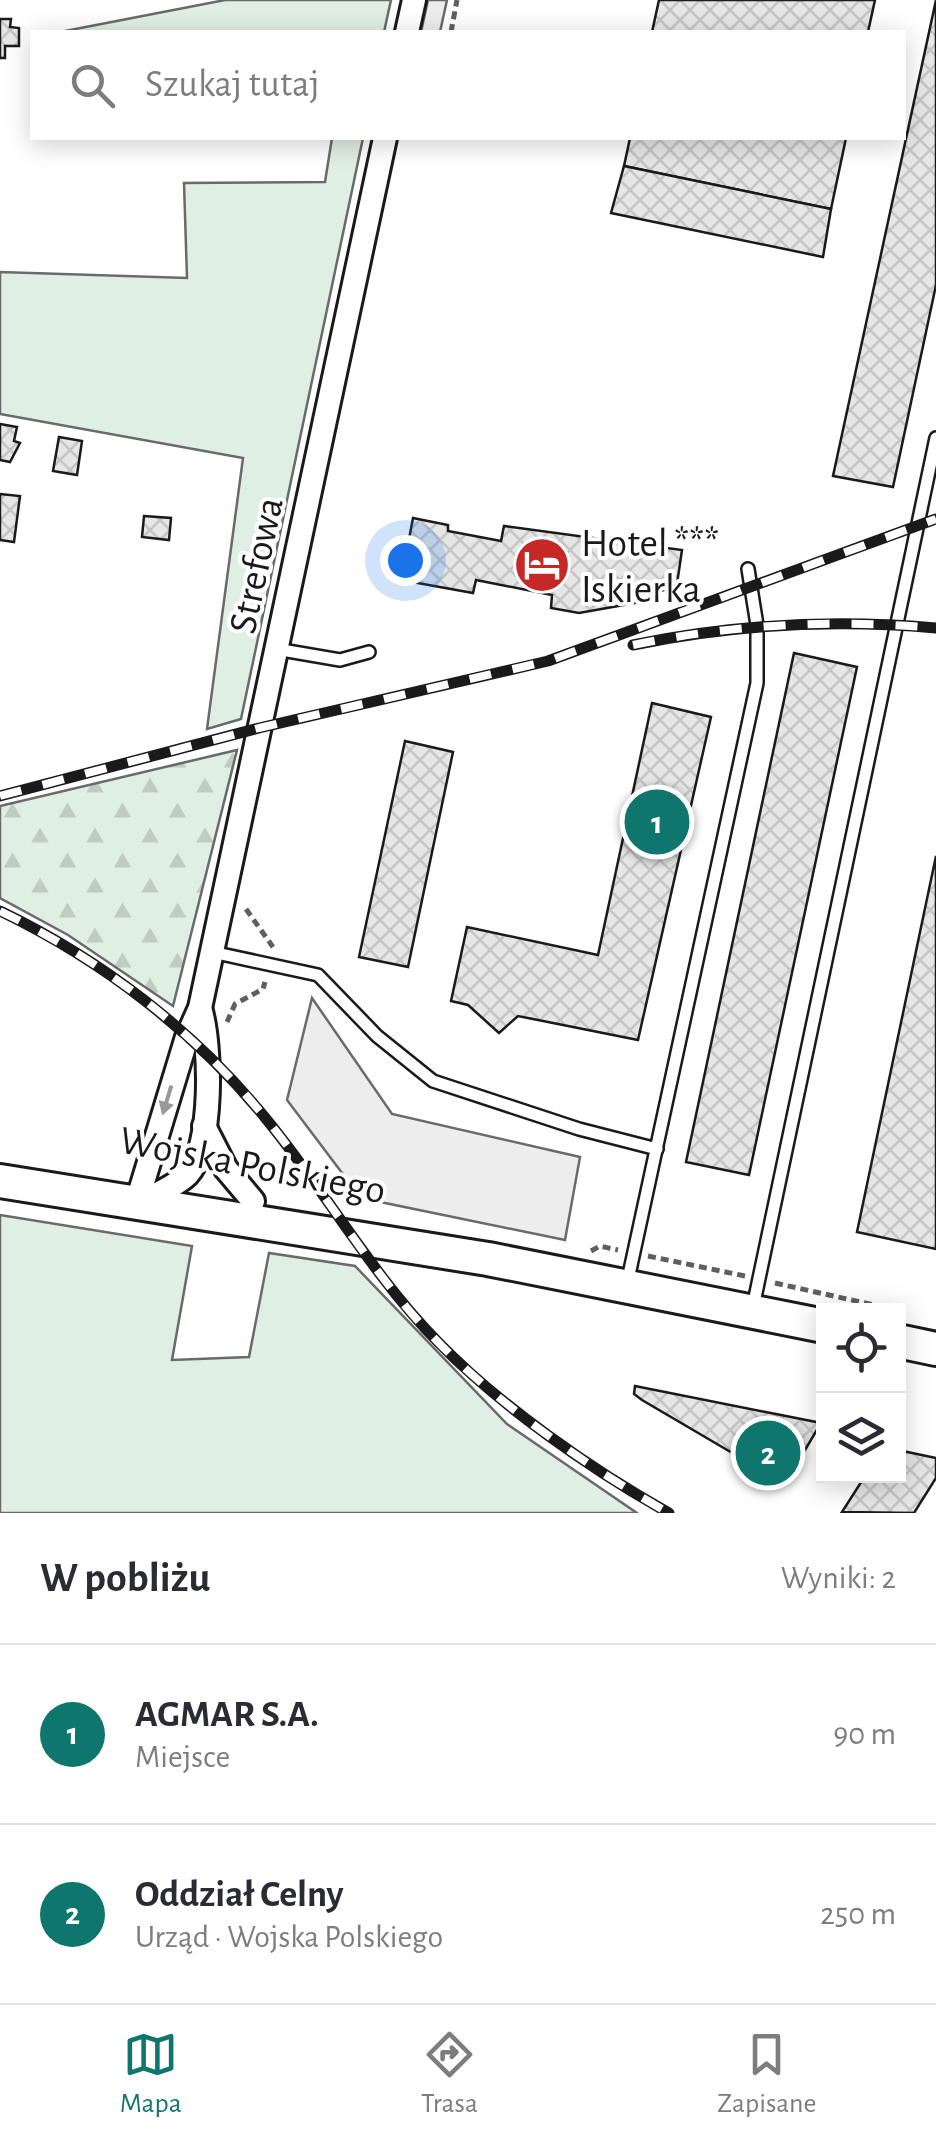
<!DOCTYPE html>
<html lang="pl">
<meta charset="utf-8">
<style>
body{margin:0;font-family:"Alegreya Sans",sans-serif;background:#f2f2f3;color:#2b2b33}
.controls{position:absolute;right:30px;bottom:30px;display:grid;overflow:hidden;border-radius:0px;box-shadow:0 5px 25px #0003}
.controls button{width:90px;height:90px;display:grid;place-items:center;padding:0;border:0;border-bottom:2px solid #e1e1e2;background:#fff;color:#2b2b33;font:50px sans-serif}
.you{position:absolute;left:405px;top:560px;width:35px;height:35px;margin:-25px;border:8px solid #fff;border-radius:50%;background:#1a73e8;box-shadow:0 0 0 15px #1a73e833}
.badge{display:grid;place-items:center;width:65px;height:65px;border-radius:50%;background:#0f766e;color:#fff;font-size:32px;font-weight:700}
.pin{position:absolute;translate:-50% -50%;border:5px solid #fff;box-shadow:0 2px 10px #0006}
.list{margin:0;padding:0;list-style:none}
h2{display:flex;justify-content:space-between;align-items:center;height:130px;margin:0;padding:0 40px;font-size:42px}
h2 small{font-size:32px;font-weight:400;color:#7c7c81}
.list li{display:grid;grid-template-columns:65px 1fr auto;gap:30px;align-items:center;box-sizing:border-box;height:180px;padding:0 40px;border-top:2px solid #e1e1e2}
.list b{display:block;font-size:38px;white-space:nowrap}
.list p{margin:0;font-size:32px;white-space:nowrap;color:#7c7c81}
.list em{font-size:32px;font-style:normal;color:#7c7c81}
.icon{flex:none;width:55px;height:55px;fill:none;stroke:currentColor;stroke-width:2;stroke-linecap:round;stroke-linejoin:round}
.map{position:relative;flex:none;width:936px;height:1513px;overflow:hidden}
.search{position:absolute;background:#fff;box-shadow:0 5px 25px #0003;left:30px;right:30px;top:30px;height:110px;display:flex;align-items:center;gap:25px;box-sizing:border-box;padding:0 35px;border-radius:0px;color:#7c7c81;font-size:38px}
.sheet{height:490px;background:#fff}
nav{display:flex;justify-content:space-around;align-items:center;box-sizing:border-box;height:140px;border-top:2px solid #e1e1e2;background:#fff;font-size:28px;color:#7c7c81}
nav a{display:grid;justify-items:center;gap:5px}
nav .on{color:#0f766e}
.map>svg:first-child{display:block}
</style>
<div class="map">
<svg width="936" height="1513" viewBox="0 0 936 1513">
<defs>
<pattern id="forest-firs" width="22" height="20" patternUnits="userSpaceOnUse" patternTransform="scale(2.5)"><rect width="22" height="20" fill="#e0efe3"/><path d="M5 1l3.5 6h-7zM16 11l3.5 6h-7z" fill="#c0ccc2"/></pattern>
<pattern id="building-cross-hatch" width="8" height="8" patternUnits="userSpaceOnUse" patternTransform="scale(2.5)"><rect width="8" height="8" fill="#e6e6e6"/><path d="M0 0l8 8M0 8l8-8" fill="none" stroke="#c5c5c5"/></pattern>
</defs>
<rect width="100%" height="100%" fill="#fff"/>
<g fill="#e0efe3" stroke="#6a6a6a" stroke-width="2.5">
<polygon points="225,0 391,0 384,32 60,32"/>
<polygon points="332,138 363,138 241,719 207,729 243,458 0,414 0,272 187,278 184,183 325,182"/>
<polygon points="0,1215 192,1246 172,1360 249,1357 269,1253 355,1266 507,1424 637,1513 0,1513"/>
</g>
<polygon fill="url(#forest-firs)" stroke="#6a6a6a" stroke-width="2.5" points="237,750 173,1006 68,935 0,898 0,806"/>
<g fill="#ededed" stroke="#6a6a6a" stroke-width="2.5">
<polygon points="428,0 447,0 440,32 421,32"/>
<polygon points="312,998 392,1114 580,1157 565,1240 361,1198 287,1100"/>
</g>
<g fill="url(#building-cross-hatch)" stroke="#1a1a1a" stroke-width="2.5">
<polygon points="659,0 875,0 868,32 652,32"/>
<polygon points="936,0 936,285 893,487 833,476"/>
<polygon points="0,19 11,19 10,27 19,28 19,46 5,46 5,58 0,58"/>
<polygon points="630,138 846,138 831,209 624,166"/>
<polygon points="624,166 831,209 823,257 611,213"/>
<polygon points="0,424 17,427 14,441 20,443 10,462 0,460"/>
<polygon points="59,437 82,441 77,475 53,471"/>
<polygon points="0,494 20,496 14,542 0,540"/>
<polygon points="144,516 171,518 169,540 142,537"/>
<polygon points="413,518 448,525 448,531 501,541 504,526 682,550 677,584 635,603 579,613 551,608 552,595 476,580 473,593 401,580 408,549 402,548 404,538 409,539"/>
<polygon points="794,653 857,667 749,1175 686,1162"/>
<polygon points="652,703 711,717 638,1040 518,1016 499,1033 468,1005 451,1001 467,927 598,955"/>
<polygon points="405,741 453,752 408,967 359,957"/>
<polygon points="936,856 936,1249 857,1232"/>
<polygon points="635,1386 821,1423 785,1484 642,1400 634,1394"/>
<polygon points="898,1450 936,1458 936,1478 914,1513 842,1512 865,1476 898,1476"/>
</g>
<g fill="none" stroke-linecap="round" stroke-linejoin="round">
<g stroke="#1a1a1a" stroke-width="16">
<g id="lane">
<polyline points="276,649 340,660 369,652"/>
<polyline points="212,952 318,975 377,1036 433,1081 579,1129 657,1149"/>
<polyline points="627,1284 757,683 757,625 748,569"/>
<polyline points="753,1307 936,438"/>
</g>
</g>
<g stroke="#1a1a1a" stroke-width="28">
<g id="street">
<polyline points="407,32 414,0"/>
<polyline points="204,1126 226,1169 253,1201"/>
<path d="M140,1203C155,1195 174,1187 187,1175C214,1147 211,1043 200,1008"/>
<polyline points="136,1205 187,1037 200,1008 385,138"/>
</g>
</g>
<g stroke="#1a1a1a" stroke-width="38">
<g id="secondary">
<polyline points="0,1181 488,1259 824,1326"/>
<polyline points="898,1341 936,1349"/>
</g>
</g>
<g stroke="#5f5f5f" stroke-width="5" stroke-dasharray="8 5" stroke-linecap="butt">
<polyline points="451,32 457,0"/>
<polyline points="246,909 273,947"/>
<polyline points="227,1022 235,1004 263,989 265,982"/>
<polyline points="591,1251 600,1246 618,1250"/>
<polyline points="648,1256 745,1276"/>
<polyline points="775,1283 901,1311"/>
</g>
<use href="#lane" stroke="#fff" stroke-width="11"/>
<use href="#street" stroke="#fff" stroke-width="22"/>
<use href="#secondary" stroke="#fff" stroke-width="32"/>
<g stroke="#1a1a1a" stroke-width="11">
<g id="rail">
<path d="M633,645C734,624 833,619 936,628"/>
<polyline points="0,796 259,728 548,661 936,519"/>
<path d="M0,911C102,960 196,1032 267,1120C326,1192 372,1275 438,1342C499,1405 592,1470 669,1513"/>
</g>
</g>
<use href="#rail" stroke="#fff" stroke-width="8" stroke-dasharray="22" stroke-linecap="butt"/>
</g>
<defs><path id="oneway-solid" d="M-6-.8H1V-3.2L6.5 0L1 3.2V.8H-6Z" transform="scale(2.5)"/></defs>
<use fill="#989898" href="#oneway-solid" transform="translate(167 1100) rotate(107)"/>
<defs>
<g id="hotel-disc" transform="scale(2.875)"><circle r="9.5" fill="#c62828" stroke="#fff"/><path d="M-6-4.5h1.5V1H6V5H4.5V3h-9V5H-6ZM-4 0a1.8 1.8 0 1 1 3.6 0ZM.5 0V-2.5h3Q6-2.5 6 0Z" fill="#fff"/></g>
</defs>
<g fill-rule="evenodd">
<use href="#hotel-disc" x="542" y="565"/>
</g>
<g text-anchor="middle" stroke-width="8" stroke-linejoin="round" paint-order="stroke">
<g font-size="40" fill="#1a1a1a" stroke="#fff" text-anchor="start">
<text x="581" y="556">Hotel ***<tspan x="581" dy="46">Iskierka</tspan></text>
</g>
<g font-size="40" fill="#1a1a1a" stroke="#fff">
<text transform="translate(255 565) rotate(-78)" y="14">Strefowa</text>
<text transform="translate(253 1164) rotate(11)" y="14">Wojska Polskiego</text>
</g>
</g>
</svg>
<div class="controls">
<button><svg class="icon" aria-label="locate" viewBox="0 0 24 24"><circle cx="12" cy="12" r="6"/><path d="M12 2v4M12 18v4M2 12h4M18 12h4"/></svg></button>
<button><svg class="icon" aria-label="layers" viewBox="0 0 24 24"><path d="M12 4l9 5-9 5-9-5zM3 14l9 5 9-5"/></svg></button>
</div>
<div class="you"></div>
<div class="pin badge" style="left:657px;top:822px">1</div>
<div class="pin badge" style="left:768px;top:1453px">2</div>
<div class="search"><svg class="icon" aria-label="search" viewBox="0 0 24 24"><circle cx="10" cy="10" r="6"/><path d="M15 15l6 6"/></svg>Szukaj tutaj</div>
</div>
<section class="sheet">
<h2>W pobliżu<small>Wyniki: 2</small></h2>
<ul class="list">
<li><span class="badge">1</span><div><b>AGMAR S.A.</b><p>Miejsce</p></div><em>90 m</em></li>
<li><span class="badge">2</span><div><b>Oddział Celny</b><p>Urząd · Wojska Polskiego</p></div><em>250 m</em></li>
</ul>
</section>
<nav>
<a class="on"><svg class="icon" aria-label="map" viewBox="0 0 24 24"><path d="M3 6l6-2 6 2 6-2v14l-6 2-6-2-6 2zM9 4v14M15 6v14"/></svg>Mapa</a>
<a><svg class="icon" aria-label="directions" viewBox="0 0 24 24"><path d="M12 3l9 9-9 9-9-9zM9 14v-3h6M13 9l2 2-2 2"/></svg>Trasa</a>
<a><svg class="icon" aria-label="saved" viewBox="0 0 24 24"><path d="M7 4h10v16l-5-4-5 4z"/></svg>Zapisane</a>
</nav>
